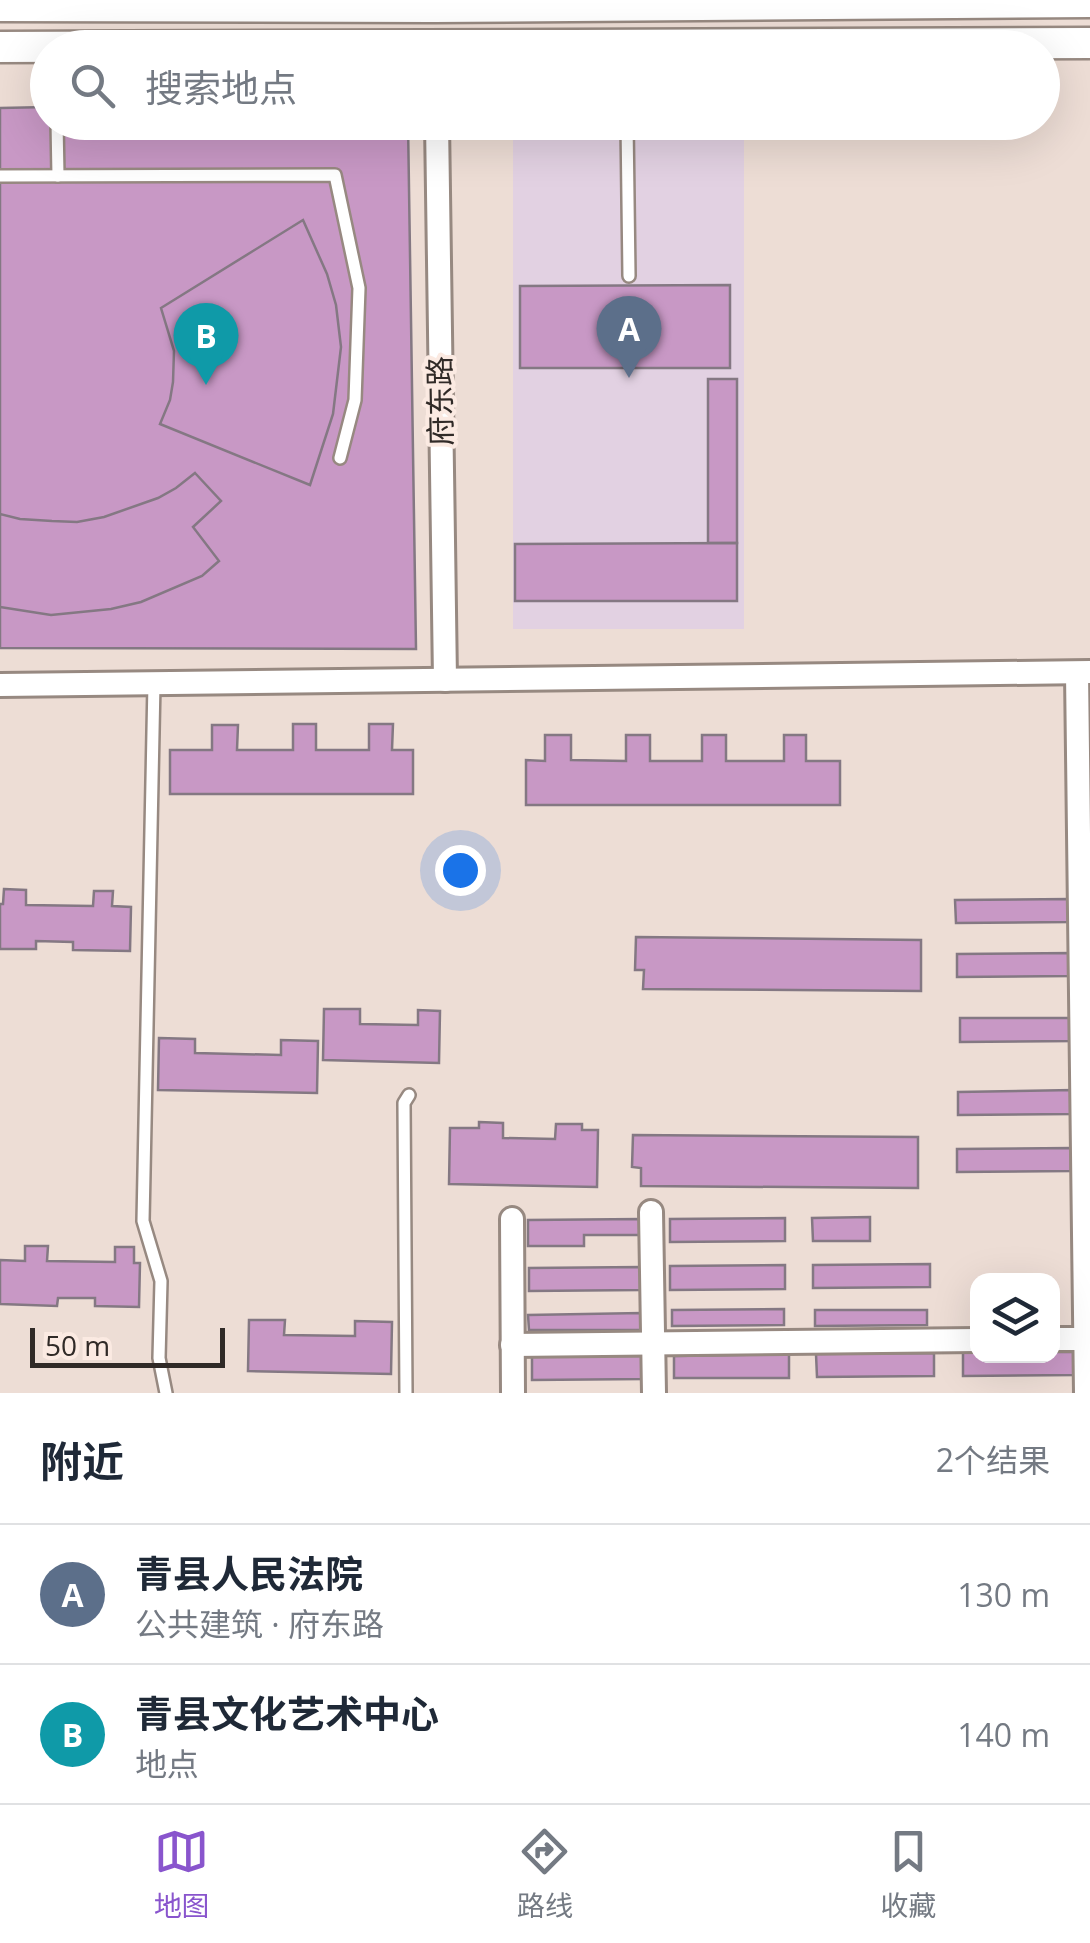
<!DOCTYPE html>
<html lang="zh">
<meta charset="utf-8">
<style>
body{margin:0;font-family:"Open Sans","Noto Sans SC",sans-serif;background:#f2f2f3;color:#1f2937}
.controls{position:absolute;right:30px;bottom:30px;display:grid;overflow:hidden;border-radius:20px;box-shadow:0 10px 40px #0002}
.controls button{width:90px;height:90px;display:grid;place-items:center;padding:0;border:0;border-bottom:2px solid #e0e1e3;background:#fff;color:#1f2937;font:50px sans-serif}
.scale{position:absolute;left:30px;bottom:25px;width:195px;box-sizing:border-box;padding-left:10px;border:5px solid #302a27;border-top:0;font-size:28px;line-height:35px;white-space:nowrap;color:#302a27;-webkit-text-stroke:8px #fbeae2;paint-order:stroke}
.you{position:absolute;left:460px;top:870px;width:35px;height:35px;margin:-25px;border:8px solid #fff;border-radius:50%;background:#1a73e8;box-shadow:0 0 0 15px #1a73e833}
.badge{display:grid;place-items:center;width:65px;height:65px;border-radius:50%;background:#8955cd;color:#fff;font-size:32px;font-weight:700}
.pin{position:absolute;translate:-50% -82px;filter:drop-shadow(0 2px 5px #0008)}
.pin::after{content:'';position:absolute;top:52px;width:35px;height:30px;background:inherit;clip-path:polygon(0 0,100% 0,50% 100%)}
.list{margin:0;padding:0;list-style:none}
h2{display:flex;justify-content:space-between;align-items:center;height:130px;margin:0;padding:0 40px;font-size:42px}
h2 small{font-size:32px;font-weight:400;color:#747a83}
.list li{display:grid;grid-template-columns:65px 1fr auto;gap:30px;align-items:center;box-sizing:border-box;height:140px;padding:0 40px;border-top:2px solid #e0e1e3}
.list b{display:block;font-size:38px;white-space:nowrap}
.list p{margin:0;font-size:32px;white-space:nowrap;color:#747a83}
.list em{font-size:32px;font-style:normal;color:#747a83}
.icon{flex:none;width:55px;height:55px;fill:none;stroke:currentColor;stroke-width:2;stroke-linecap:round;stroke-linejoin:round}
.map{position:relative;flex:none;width:1090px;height:1393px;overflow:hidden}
.search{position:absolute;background:#fff;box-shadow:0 10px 40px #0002;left:30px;right:30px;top:30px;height:110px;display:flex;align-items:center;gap:25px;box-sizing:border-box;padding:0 35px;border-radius:55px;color:#747a83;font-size:38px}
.sheet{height:410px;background:#fff}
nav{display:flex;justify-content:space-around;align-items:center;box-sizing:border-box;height:140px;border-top:2px solid #e0e1e3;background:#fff;font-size:28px;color:#747a83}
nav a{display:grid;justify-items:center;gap:5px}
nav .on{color:#8955cd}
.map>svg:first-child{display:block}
</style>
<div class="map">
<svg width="1090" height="1393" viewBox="0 0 1090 1393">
<rect width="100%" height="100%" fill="#edddd5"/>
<rect fill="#e2d1e2" x="513" y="127" width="231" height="502"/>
<g fill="#c898c5" stroke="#847883" stroke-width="2.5">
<polygon points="48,107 48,122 408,122 416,649 0,648 0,108"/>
<polygon points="303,220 327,274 336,305 341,347 333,414 310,485 160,424 170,400 173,382 174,351 161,308"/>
<polygon points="730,285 730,368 520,368 520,286"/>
<rect x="708" y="379" width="29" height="164"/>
<polygon points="195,473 221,501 193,527 219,561 202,576 141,602 111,609 51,615 0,607 0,514 20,519 52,521 77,522 104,517 158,498 176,488"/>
<polygon points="737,543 737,601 515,601 515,544"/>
<polygon points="293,724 316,724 316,750 369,750 369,724 393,724 392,750 413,750 413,794 170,794 170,750 212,750 212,725 238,725 237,750 293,750"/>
<polygon points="545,735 571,735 571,760 626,761 626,735 650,735 650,761 702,761 702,735 726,735 726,761 784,761 784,735 806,735 806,761 840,761 840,805 526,805 526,760 545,761"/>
<polygon points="4,889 26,890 26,905 93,906 94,891 113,891 112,906 131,907 130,951 73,950 73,942 36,941 36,949 0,949 0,904 3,904"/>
<polygon points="1069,899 1070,922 956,923 955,900"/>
<polygon points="636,937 921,940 921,991 643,989 644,970 635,970"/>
<polygon points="1072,953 1072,976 957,977 957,954"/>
<polygon points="324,1009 360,1009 360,1024 418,1025 418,1010 440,1011 439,1063 323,1060"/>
<polygon points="960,1018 1074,1018 1075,1041 960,1042"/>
<polygon points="159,1038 195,1039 195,1053 281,1055 281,1040 318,1041 317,1093 158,1090"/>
<polygon points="1073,1090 1073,1114 958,1115 958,1092"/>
<polygon points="479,1122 503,1123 503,1138 555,1139 556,1124 582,1124 582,1130 598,1130 597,1187 449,1184 450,1128 479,1128"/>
<polygon points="633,1135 918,1137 918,1188 641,1186 641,1168 632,1167"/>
<polygon points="1071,1148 1071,1171 957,1172 957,1149"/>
<polygon points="870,1217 870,1241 813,1241 812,1218"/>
<polygon points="785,1218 785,1241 670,1242 670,1219"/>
<polygon points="640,1219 641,1235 584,1235 584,1246 528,1246 528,1220"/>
<polygon points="25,1246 48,1246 47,1261 115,1262 115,1247 134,1247 134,1263 140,1263 139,1307 95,1306 95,1298 58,1298 57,1306 0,1304 0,1260 25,1261"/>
<polygon points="930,1264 930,1287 813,1288 813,1265"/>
<polygon points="785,1265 785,1289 670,1290 670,1266"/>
<polygon points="641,1267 641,1290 529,1291 529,1268"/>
<polygon points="784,1309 784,1325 672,1326 672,1310"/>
<polygon points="815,1310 927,1310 927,1325 815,1326"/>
<polygon points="641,1313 641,1330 529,1330 528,1315"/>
<polygon points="249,1320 285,1320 284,1335 355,1336 355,1321 392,1322 391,1374 248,1371"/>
<polygon points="963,1352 978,1352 978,1356 1052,1356 1052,1352 1076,1352 1077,1375 963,1376"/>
<polygon points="934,1353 934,1376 817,1377 816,1354"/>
<polygon points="789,1354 789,1378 674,1378 674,1356"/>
<polygon points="532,1356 644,1356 645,1379 532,1380"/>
</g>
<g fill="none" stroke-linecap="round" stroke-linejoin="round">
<g stroke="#978981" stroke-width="16">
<g id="lane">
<polyline points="57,122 58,176"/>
<polyline points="627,122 629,276"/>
<polyline points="0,176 335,175 359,288 355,400 340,458"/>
<polyline points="154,683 143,1221 161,1281 159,1358 166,1393"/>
<polyline points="406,1393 404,1103 409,1095"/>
</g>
</g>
<g stroke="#978981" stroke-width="28">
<g id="street">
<polyline points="437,122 445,680"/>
<polyline points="1077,673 1086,1393"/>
<polyline points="0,685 1090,672"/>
<polyline points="651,1212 654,1393"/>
<polyline points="512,1219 513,1393"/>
<polyline points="1052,1339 1090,1339"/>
<polyline points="512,1345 978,1340"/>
</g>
</g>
<g stroke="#978981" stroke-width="35">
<g id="secondary">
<polyline points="0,6 434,7 1090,2"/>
<polyline points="0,47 1090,43"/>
</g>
</g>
<use href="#lane" stroke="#fff" stroke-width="11"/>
<use href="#street" stroke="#fff" stroke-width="22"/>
<use href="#secondary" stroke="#fff" stroke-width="30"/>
</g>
<g text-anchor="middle" stroke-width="8" stroke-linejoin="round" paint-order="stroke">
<g font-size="30" fill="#302a27" stroke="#fbeae2">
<text transform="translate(441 401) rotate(-91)" y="10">府东路</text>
</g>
</g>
</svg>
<div class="controls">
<button><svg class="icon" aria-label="layers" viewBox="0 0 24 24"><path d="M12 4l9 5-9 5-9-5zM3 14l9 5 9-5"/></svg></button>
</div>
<div class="scale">50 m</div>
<div class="you"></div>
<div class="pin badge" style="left:629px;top:378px;background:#5c6f8a">A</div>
<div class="pin badge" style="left:206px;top:385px;background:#0f9aa8">B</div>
<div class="search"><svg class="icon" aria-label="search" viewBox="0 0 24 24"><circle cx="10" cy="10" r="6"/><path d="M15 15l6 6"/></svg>搜索地点</div>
</div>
<section class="sheet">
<h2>附近<small>2个结果</small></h2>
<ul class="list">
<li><span class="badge" style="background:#5c6f8a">A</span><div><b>青县人民法院</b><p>公共建筑 · 府东路</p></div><em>130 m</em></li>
<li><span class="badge" style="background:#0f9aa8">B</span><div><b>青县文化艺术中心</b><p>地点</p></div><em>140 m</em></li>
</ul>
</section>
<nav>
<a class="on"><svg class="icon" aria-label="map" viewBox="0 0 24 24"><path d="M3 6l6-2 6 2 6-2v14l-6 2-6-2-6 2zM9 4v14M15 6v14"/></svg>地图</a>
<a><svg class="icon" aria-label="directions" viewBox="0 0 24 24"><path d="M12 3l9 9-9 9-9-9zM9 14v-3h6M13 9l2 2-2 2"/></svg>路线</a>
<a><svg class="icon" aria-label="saved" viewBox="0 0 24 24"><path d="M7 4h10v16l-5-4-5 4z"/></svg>收藏</a>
</nav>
